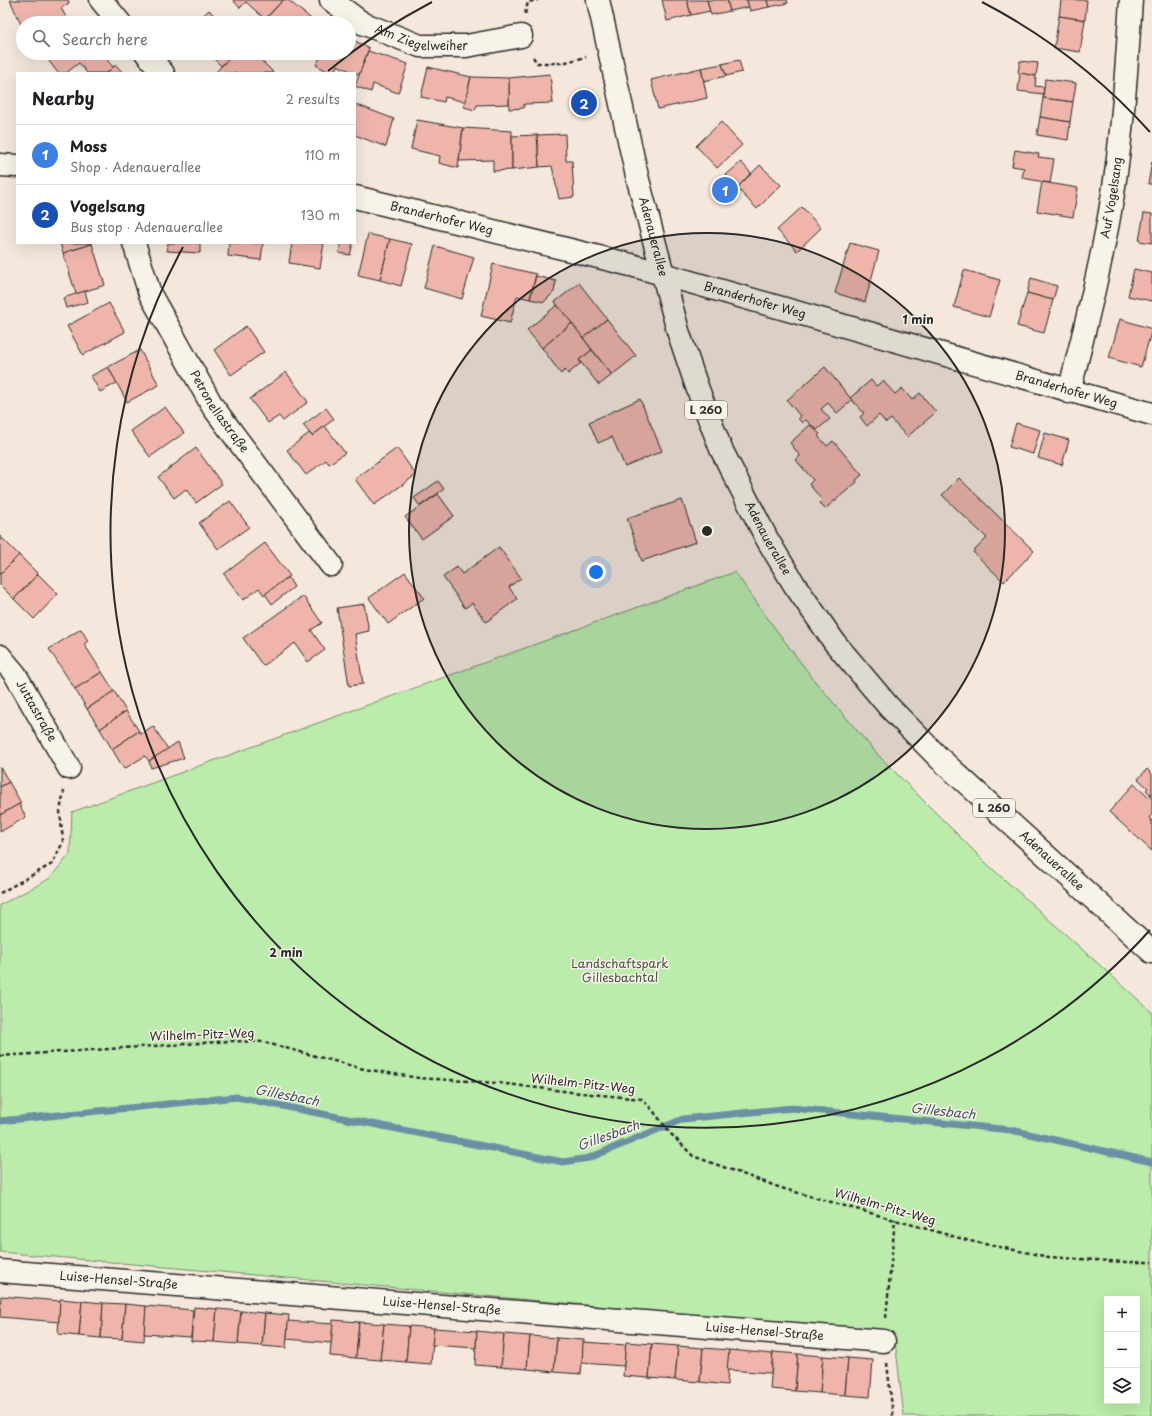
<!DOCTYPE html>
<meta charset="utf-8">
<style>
body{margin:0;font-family:"Playpen Sans",sans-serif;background:#f2f2f2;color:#202124}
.controls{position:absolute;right:12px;bottom:12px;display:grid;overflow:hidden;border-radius:0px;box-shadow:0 4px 16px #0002}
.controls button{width:36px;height:36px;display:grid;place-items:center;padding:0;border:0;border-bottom:1px solid #e0e0e0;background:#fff;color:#202124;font:20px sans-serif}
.you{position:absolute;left:596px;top:572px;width:14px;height:14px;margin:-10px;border:3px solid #fff;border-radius:50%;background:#1a73e8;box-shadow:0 0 0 6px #1a73e833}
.badge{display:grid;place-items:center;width:26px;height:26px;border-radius:50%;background:#2b2b2b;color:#fff;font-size:13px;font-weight:700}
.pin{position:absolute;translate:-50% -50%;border:2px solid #fff;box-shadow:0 1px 4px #0006}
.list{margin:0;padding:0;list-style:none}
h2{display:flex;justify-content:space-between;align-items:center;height:52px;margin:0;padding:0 16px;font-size:17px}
h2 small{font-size:13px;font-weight:400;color:#757577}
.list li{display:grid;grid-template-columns:26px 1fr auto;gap:12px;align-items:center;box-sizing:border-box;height:60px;padding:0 16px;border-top:1px solid #e0e0e0}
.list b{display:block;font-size:15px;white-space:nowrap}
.list p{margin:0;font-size:13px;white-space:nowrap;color:#757577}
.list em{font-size:13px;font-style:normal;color:#757577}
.icon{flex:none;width:22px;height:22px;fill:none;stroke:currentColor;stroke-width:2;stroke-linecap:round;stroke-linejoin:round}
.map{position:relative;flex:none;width:1152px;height:1416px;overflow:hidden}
.search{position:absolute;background:#fff;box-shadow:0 4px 16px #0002;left:16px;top:16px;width:340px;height:44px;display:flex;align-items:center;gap:10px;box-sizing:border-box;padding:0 14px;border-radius:22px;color:#757577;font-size:15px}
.panel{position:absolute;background:#fff;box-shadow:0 4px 16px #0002;left:16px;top:72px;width:340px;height:172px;border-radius:0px}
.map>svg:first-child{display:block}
</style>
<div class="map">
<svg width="1152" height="1416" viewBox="0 0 1152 1416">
<rect width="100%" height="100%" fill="#f5e7dc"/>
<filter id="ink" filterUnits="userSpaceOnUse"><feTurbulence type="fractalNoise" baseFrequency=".025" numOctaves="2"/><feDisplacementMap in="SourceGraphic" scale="8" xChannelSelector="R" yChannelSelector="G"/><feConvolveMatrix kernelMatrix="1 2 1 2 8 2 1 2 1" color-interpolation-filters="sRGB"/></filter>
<g filter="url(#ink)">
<path fill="#bbecab" stroke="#738c6b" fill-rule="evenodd" d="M735,572L774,627L814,680L878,755L986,863L1152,1012V1416H904L894,1333L0,1252V905L49,879L70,854L72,812ZM1107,1299H1137V1401H1107Z"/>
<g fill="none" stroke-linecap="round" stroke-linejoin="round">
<polyline stroke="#6a90a4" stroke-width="7" points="0,1121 237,1097 563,1162 589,1158 683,1119 792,1108 1011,1130 1152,1162"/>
</g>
<g fill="#efb5ab" stroke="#2b2b2b">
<polygon points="10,0 68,0 69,3 61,8 66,17 56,23 23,23 23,29"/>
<polygon points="233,0 283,0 265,19 246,2 240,8"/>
<polygon points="283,0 288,0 315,22 315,23 262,23"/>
<polygon points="662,0 687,0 691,15 667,21"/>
<polygon points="687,0 707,0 710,11 691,15"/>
<polygon points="707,0 727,0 730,11 711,15"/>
<polygon points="727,0 747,0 749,7 730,11"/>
<polygon points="747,0 767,0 769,7 750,11"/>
<polygon points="767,0 787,0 788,3 769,7"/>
<polygon points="1061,0 1087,0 1085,20 1059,16"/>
<polygon points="209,10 221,23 195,23"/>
<polygon points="1059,16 1085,20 1080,52 1054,48"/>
<polygon points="83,18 86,23 76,23"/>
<polygon points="349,38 369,48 359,75 337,65 334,73 331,73 316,65 323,53 349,53"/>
<polygon points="368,51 408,64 398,93 373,84 371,92 355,86"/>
<polygon points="43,53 101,53 113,67 107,73 87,73 79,63 66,73 58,73"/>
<polygon points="208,53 234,53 221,66"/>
<polygon points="234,53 254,53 274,73 215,73"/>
<polygon points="739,60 742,72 726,76 722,64"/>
<polygon points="1020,61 1038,63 1036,76 1018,73"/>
<polygon points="722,64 726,76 704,81 701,68"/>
<polygon points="116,65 123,73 107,73 113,67"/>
<polygon points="428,67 471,77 465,102 445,97 444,102 421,97"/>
<polygon points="701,68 707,98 658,109 651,80"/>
<polygon points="1020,73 1036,76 1035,86 1044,87 1043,94 1018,91"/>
<polygon points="550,74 553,103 524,104 524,108 509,109 509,78"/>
<polygon points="471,77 509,78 509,104 477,105 475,110 464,107"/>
<polygon points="1045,79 1076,83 1073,102 1043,98"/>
<polygon points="1043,98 1073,102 1070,122 1040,117"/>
<polygon points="355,104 394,119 386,147 355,135"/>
<polygon points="1040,117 1070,122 1068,140 1037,135"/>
<polygon points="417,120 463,128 458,168 439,163 440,156 411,149"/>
<polygon points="721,122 742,145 717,168 696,146"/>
<polygon points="463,128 512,131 512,170 493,171 493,160 459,161"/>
<polygon points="565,134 566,161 572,161 574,197 559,199 552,166 539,167 537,135"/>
<polygon points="537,135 539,167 512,170 512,136"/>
<polygon points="1015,150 1039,154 1038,157 1054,159 1050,183 1022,178 1024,168 1012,166"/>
<polygon points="741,162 751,173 738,187 726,175"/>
<polygon points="1152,162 1152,184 1148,184"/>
<polygon points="760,165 781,185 757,209 737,188"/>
<polygon points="1042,182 1078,188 1073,217 1037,211"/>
<polygon points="802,207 821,228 797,251 777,230"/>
<polygon points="1144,213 1152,214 1152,243 1139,241"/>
<polygon points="368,234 390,239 380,280 358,275"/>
<polygon points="390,239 412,244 401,286 380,280"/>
<polygon points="60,243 92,243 92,244 63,253"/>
<polygon points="168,243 200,243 200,253 167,251"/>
<polygon points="229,243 263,243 261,260 228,256"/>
<polygon points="292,243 324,243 320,268 289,263"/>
<polygon points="341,243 353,243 350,255 339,253"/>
<polygon points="850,243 879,251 865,302 835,293"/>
<polygon points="92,244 105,285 76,294 63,253"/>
<polygon points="435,246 474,257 462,299 424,288"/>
<polygon points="493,264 536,274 530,299 517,296 510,323 481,316"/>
<polygon points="1134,269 1152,273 1152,301 1128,296"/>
<polygon points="964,270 1000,280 989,317 954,307"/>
<polygon points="536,276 556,281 554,292 544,302 530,299"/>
<polygon points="1031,278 1057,286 1053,300 1027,293"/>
<polygon points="579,283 607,319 583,338 555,302"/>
<polygon points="85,291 88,302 66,308 63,298"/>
<polygon points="1027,293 1053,300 1044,333 1017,326"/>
<polygon points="109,303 125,332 83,355 67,326"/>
<polygon points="557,305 572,323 542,348 527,330"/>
<polygon points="607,319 636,356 612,375 583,338"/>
<polygon points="1120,319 1152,329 1141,367 1109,358"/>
<polygon points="572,323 592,350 579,360 581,363 568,374 565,370 561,374 542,348"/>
<polygon points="246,326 264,352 231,375 214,350"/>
<polygon points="140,350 159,385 127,402 108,367"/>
<polygon points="592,350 612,375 599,385 579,360"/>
<polygon points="108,367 117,383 100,392 91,376"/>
<polygon points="825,367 852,400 837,413 828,403 821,409 830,419 817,430 806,420 802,423 798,418 800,416 787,400"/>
<polygon points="286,372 308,402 283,421 279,416 268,423 250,399"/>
<polygon points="871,380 876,386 883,381 895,394 902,388 912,400 920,393 936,412 907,437 891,419 886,423 879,415 867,426 860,417 864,413 850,398"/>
<polygon points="640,399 662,451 625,467 612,437 598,443 589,422"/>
<polygon points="165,407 184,433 150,457 131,431"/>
<polygon points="326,408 334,419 312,436 303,425"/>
<polygon points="1016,423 1040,430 1033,454 1009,447"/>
<polygon points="810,425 820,434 818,436 827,446 833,441 862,475 856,480 857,482 825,509 819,503 822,500 809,484 813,480 796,460 800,456 790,443"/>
<polygon points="325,426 345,453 329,464 326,460 306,475 287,450 309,433 312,436"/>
<polygon points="1045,433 1069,440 1062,465 1038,458"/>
<polygon points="196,448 222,484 196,503 186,489 174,498 158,477"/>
<polygon points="397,448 416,475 374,505 355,479"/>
<polygon points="959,478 1034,551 1004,582 973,552 987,538 942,495"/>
<polygon points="438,481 444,489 420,506 414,498"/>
<polygon points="438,494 454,516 422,539 405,517"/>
<polygon points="682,500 696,542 642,561 627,518"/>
<polygon points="230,501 249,527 218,549 199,523"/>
<polygon points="0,536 19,555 0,574"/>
<polygon points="265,543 290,576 264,595 259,588 243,600 224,574"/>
<polygon points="499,547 521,578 509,587 517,599 486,622 472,603 465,608 443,577 457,567 462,574"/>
<polygon points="19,555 38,574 14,599 0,585 0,574"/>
<polygon points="405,572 424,598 388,624 369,598"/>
<polygon points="38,574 58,594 34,619 14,599"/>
<polygon points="288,577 294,587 272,604 265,594"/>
<polygon points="303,596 322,623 311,630 325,650 308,662 295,643 263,666 243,638"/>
<polygon points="364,604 369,631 355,634 363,684 349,686 337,608"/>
<polygon points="81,629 88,641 84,644 102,672 75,689 49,649"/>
<polygon points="102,672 114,691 87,709 75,689"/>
<polygon points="114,691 126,711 100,729 87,709"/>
<polygon points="126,711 139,731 112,749 100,729"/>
<polygon points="153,726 168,749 149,761 145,756 124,769 112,749 139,731 141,734"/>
<polygon points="178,742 184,758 151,768 149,761"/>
<polygon points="0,767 9,782 0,787"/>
<polygon points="1147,769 1152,774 1152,793 1150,794 1146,790 1148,788 1138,779"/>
<polygon points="9,782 21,803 0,815 0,787"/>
<polygon points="1134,784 1148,797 1152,793 1152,814 1149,818 1152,821 1152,851 1109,812"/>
<polygon points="19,804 26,817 0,832 0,815"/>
<polygon points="1,1296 60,1301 59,1322 0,1317"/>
<polygon points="60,1299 82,1301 79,1336 58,1334"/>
<polygon points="82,1301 103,1303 101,1338 79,1336"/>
<polygon points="103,1303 125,1304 122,1339 101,1338"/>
<polygon points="125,1304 146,1306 144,1341 122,1339"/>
<polygon points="146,1306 193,1310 191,1337 144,1334"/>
<polygon points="194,1307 217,1309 214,1342 191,1341"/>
<polygon points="217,1309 241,1311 238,1344 214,1342"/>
<polygon points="241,1311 265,1313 262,1346 238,1344"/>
<polygon points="265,1313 289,1315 286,1348 262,1346"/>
<polygon points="333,1320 359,1322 356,1358 330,1356"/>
<polygon points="288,1321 333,1324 331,1343 287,1339"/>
<polygon points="359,1322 384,1324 380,1360 356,1358"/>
<polygon points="384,1324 409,1326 406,1362 380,1360"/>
<polygon points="409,1326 434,1328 431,1364 406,1362"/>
<polygon points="434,1328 477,1331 476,1348 432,1345"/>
<polygon points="477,1331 504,1334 501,1367 475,1365"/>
<polygon points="504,1334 530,1336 527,1369 501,1367"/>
<polygon points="530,1336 557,1338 554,1372 527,1369"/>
<polygon points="557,1338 584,1340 581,1374 554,1372"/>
<polygon points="583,1342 626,1345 624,1366 582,1363"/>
<polygon points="626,1342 652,1344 649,1378 623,1376"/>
<polygon points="652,1344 678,1346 675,1380 649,1378"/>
<polygon points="678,1346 703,1348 700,1382 675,1380"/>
<polygon points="703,1348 729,1350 727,1385 700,1382"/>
<polygon points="729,1350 773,1354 771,1373 727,1370"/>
<polygon points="773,1352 798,1354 795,1391 770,1389"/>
<polygon points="798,1354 823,1356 820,1393 795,1391"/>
<polygon points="823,1356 848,1358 845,1395 820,1393"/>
<polygon points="848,1358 873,1360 870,1397 845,1395"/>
</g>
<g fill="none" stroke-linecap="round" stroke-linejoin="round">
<g stroke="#2b2b2b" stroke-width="25">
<g id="minor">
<polyline points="101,0 120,23"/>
<path id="s1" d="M331,0L362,23L420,46H466L521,36"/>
<polyline points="146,53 163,73"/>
<polyline points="0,165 17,166"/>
<path id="s2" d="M355,197L631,265L1152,414"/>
<path id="s3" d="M134,243L150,294L213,407L331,565"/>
<path id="s4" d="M1069,392C1082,341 1095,290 1105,238C1121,160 1126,79 1131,0"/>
<path id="s5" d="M0,656L15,674L69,768"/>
<path id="s6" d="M0,1271L884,1341"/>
</g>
</g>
<g stroke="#2b2b2b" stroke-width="25">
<g id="primary">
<path id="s7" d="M598,0L637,176L678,331L697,387L721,449L767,539L794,584L835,643L889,707L939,758L1152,952"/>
</g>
</g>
<g stroke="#2b2b2b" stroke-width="2.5" stroke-dasharray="4 3" stroke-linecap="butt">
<polyline points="525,14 528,2 538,0"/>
<polyline points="533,57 537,63 562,63 586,57"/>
<polyline points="0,893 52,864 63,842 60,811 64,791"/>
<polyline points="0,1056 231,1041 263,1042 364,1069 419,1078 498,1083 571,1092 642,1099 654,1112 671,1134 693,1156 781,1188 970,1241 1049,1257 1125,1262 1152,1262"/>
<polyline points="886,1318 895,1219"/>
<polyline points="887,1363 893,1416"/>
</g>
<use href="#minor" stroke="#f7f3e8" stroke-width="22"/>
<use href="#primary" stroke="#f7f3e8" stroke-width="22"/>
</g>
</g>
<circle cx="707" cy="531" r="298" fill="#2b2b2b" fill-opacity=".12"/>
<g fill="none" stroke="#2b2b2b" stroke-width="2">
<circle cx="707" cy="531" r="298"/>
<path d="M1150 930A596 596 0 0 1 183 247M328 71A596 596 0 0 1 432 2M982 2A596 596 0 0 1 1150 132"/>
</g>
<g text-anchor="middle" stroke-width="3" stroke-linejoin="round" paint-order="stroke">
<g fill="#f7f3e8" stroke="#686764" stroke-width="1">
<rect x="685" y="401" width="42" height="18" rx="3"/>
<rect x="973" y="799" width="42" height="18" rx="3"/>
</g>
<g font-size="11" font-weight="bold" fill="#2b2b2b">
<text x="706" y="414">L 260</text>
<text x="994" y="812">L 260</text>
</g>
<g font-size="12" fill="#2b2b2b" stroke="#f7f3e8">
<text dy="4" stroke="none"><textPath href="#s1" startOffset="101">Am Ziegelweiher</textPath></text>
<text dy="4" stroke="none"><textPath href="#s4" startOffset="199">Auf Vogelsang</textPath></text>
<text dy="4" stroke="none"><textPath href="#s2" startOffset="89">Branderhofer Weg</textPath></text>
<text dy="4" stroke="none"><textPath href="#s7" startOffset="243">Adenauerallee</textPath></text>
<text dy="4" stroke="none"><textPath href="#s2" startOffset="413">Branderhofer Weg</textPath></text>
<text dy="4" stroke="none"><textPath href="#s2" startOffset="737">Branderhofer Weg</textPath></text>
<text dy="4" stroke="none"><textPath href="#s3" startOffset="190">Petronellastraße</textPath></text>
<text dy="4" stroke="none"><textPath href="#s7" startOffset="567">Adenauerallee</textPath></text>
<text dy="4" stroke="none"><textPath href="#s5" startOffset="66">Juttastraße</textPath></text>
<text dy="4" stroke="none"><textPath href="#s7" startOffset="999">Adenauerallee</textPath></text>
<text transform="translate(202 1035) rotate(-2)" y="4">Wilhelm-Pitz-Weg</text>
<text transform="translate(583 1084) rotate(6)" y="4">Wilhelm-Pitz-Weg</text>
<text transform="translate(885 1207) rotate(16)" y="4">Wilhelm-Pitz-Weg</text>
<text dy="4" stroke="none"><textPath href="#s6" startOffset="119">Luise-Hensel-Straße</textPath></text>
<text dy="4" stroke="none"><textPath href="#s6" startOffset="443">Luise-Hensel-Straße</textPath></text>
<text dy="4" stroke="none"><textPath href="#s6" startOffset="767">Luise-Hensel-Straße</textPath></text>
</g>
<g font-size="12" fill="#485245" stroke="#f7f3e8">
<text x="620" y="968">Landschaftspark<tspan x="620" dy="14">Gillesbachtal</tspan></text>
</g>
<g font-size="13" font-style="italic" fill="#45555e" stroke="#f7f3e8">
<text transform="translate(287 1095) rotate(11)" y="5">Gillesbach</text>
<text transform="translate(943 1111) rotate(6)" y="5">Gillesbach</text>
<text transform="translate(608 1135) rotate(-20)" y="5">Gillesbach</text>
</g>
</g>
<circle cx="707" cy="531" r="6" fill="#2b2b2b" stroke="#f7f3e8" stroke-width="2"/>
<g font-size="12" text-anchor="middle" font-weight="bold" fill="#2b2b2b" stroke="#f7f3e8" stroke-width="3" stroke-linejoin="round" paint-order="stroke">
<text x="918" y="324">1 min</text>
<text x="286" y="957">2 min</text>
</g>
</svg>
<div class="controls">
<button>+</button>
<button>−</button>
<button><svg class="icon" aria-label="layers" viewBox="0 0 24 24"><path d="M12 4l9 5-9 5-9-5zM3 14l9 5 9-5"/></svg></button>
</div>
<div class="you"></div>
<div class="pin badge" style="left:725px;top:190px;background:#3f7fe0">1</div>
<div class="pin badge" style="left:584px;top:103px;background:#1a4fb4">2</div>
<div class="search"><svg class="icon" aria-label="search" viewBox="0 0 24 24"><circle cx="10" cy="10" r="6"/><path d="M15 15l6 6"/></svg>Search here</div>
<section class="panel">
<h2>Nearby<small>2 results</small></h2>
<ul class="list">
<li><span class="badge" style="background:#3f7fe0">1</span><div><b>Moss</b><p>Shop · Adenauerallee</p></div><em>110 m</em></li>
<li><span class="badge" style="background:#1a4fb4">2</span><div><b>Vogelsang</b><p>Bus stop · Adenauerallee</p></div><em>130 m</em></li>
</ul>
</section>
</div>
